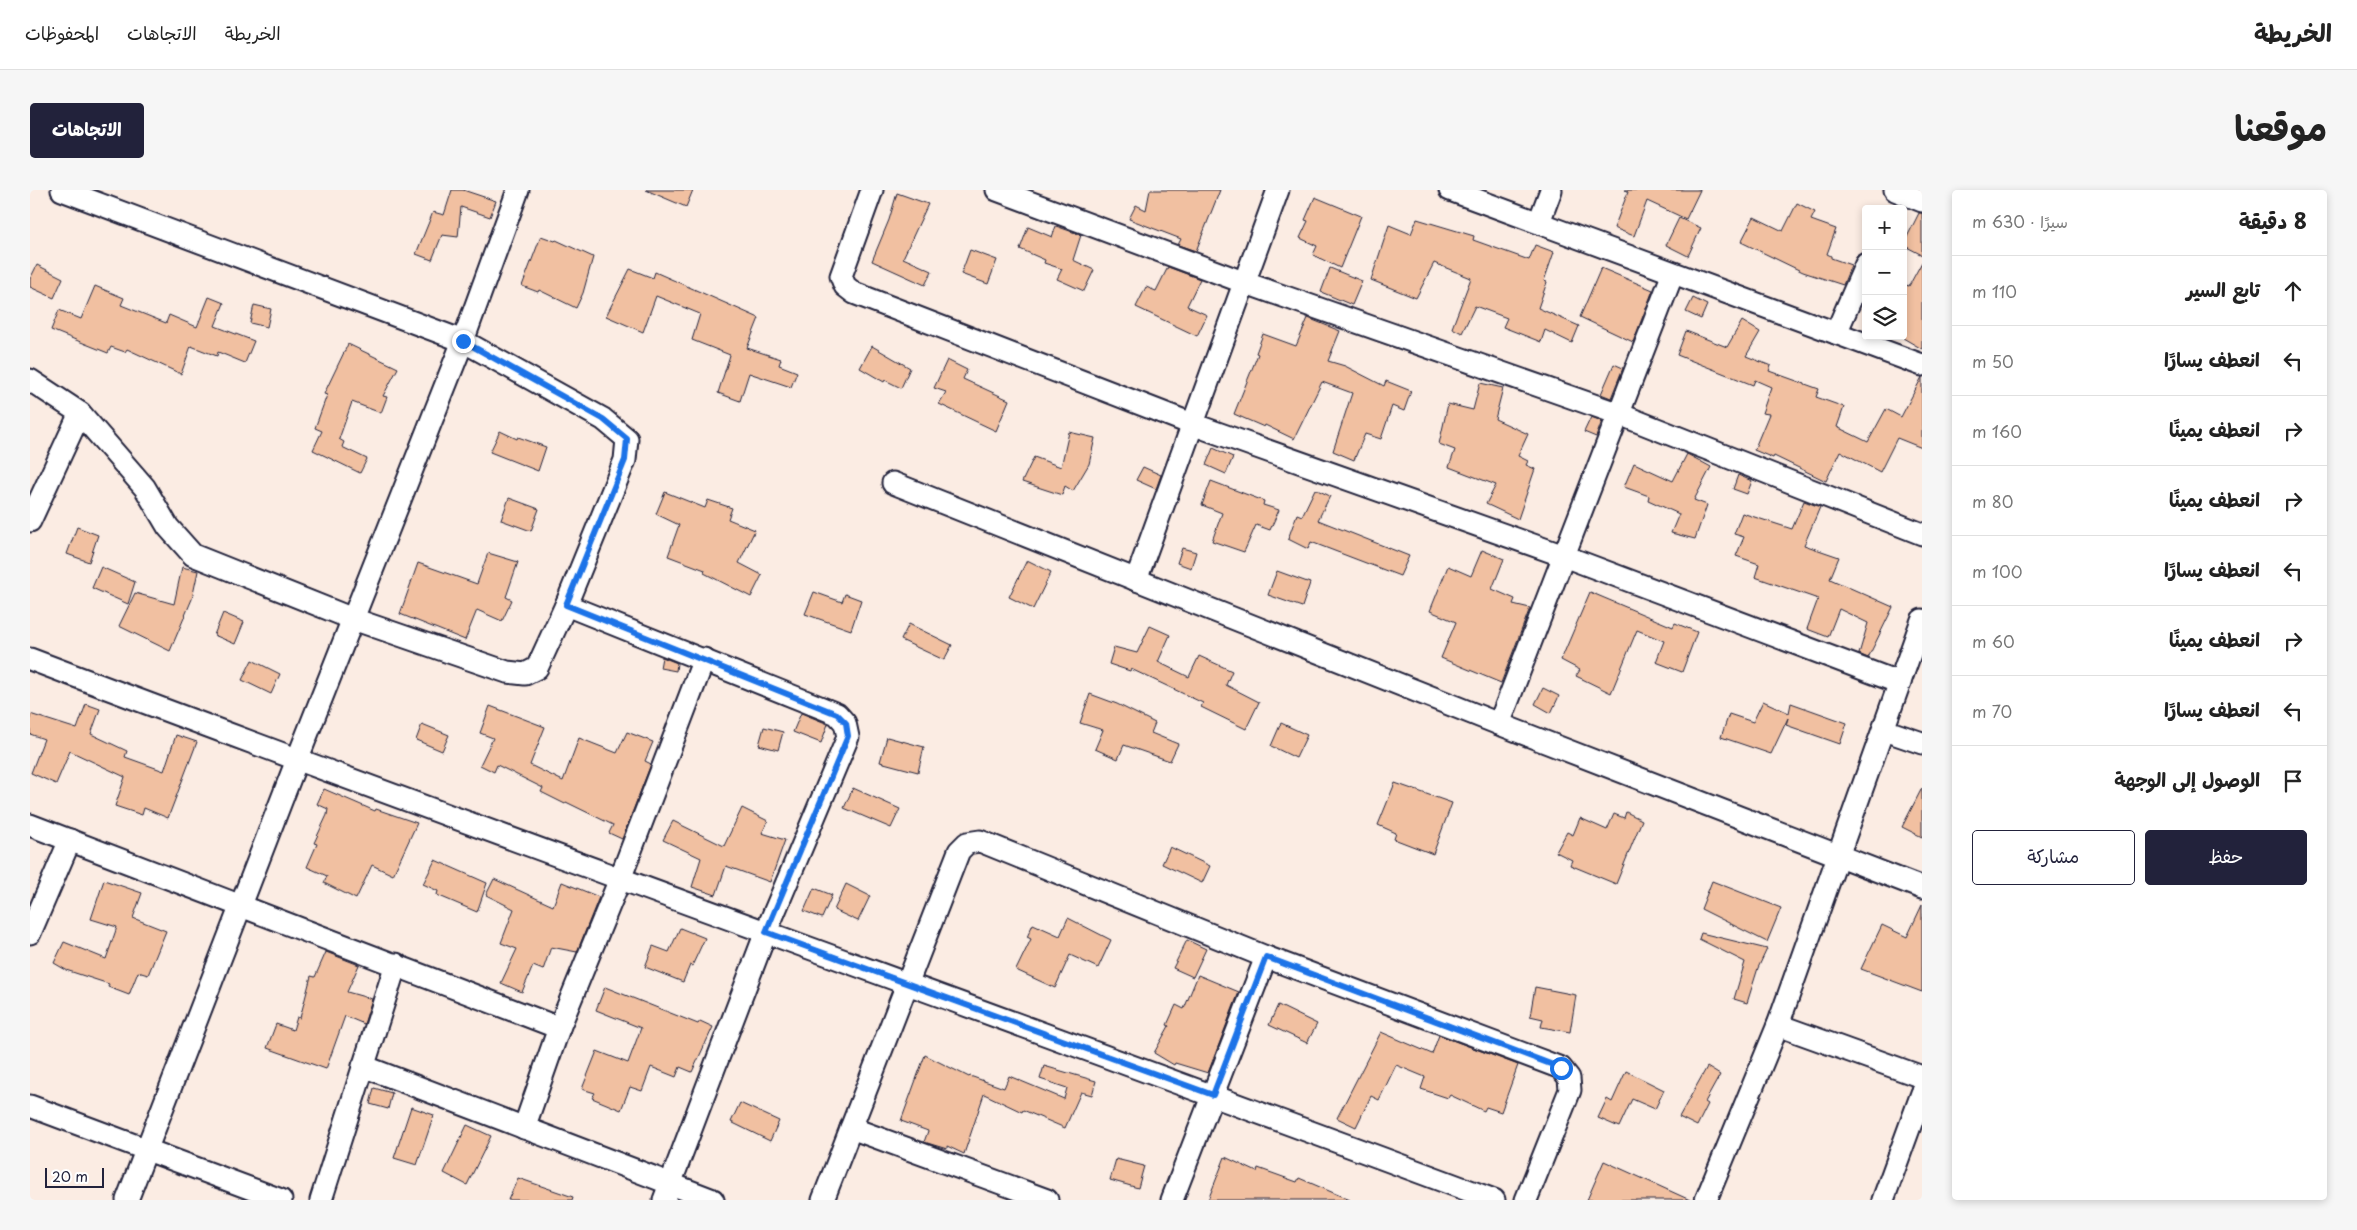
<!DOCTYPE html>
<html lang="ar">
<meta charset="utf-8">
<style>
body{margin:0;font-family:"Playpen Sans","Playpen Sans Arabic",sans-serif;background:#f6f6f6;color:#222;direction:rtl}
.controls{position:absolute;right:15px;top:15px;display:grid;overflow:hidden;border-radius:5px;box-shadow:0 2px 8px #0003}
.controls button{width:45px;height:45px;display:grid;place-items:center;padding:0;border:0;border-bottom:1px solid #e0e0e0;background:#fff;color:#222;font:25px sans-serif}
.scale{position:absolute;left:15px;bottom:12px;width:59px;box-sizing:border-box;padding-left:5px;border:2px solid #22223b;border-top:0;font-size:14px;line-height:18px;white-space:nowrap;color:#22223b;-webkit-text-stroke:4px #fff;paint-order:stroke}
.stop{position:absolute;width:15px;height:15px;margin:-11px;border:4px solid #1a73e8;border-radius:50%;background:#fff}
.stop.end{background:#1a73e8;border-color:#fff;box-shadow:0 1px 5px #0008}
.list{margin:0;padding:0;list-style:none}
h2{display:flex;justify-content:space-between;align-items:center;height:65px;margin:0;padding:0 20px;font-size:21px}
h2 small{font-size:16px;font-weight:400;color:#767676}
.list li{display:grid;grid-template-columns:32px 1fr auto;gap:15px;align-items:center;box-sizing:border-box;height:70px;padding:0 20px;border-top:1px solid #e0e0e0}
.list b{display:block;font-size:19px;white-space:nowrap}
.list em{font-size:16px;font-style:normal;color:#767676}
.actions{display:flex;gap:10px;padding:15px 20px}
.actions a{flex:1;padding:11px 0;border:1px solid #22223b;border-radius:5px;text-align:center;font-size:18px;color:#22223b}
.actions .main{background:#22223b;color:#fff}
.icon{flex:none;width:28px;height:28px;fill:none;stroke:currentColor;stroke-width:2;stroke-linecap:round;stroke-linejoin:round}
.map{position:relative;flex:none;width:1892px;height:1010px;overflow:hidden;direction:ltr;border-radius:5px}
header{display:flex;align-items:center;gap:30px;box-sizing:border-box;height:70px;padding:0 25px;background:#fff;border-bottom:1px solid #e0e0e0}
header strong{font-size:24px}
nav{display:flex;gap:28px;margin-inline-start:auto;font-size:18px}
.intro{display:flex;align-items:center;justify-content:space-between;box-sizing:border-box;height:120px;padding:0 30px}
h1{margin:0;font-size:35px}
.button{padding:12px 22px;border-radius:5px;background:#22223b;color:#fff;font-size:18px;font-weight:700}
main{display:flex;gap:30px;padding:0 30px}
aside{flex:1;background:#fff;border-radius:5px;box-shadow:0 2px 8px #0003}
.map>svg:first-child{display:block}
</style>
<header>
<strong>الخريطة</strong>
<nav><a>الخريطة</a><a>الاتجاهات</a><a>المحفوظات</a></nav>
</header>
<div class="intro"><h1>موقعنا</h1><a class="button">الاتجاهات</a></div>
<main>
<aside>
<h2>8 دقيقة<small>سيرًا · 630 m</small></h2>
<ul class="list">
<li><svg class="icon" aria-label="ahead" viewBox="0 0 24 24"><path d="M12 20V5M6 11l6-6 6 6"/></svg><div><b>تابع السير</b></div><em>110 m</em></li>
<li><svg class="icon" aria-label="left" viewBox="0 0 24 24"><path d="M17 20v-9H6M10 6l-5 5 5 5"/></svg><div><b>انعطف يسارًا</b></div><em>50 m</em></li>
<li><svg class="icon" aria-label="right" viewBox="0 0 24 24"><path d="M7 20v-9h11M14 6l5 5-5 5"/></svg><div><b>انعطف يمينًا</b></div><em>160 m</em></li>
<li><svg class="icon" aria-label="right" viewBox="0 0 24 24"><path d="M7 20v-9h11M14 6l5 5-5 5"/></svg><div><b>انعطف يمينًا</b></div><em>80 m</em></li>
<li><svg class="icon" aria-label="left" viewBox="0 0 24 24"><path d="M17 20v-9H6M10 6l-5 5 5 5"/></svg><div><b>انعطف يسارًا</b></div><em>100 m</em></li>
<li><svg class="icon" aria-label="right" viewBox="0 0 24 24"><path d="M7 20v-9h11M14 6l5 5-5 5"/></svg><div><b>انعطف يمينًا</b></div><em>60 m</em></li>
<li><svg class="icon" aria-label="left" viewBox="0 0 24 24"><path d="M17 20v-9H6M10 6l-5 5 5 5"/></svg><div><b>انعطف يسارًا</b></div><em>70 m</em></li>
<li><svg class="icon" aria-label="arrive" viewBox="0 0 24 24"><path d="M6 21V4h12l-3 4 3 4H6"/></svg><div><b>الوصول إلى الوجهة</b></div></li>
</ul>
<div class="actions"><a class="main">حفظ</a><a>مشاركة</a></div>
</aside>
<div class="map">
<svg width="1892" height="1010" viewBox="0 0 1892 1010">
<rect width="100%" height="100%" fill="#fbece3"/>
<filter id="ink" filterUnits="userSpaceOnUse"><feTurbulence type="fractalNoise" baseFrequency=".02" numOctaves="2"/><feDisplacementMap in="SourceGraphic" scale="10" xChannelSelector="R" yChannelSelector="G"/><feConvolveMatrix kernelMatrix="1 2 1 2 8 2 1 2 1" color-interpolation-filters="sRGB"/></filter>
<g filter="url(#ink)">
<g fill="#f1c0a1" stroke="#22223b">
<polygon points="422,0 433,0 466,11 460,27 431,17 428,47 412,45 402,70 386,64 403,22 414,25"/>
<polygon points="616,0 663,0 656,17"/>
<polygon points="1120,0 1190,0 1166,61 1148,55 1151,49 1099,29 1106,15 1116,20"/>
<polygon points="1595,0 1670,0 1656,29 1617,11 1604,46 1584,38 1598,2"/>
<polygon points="867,3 898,14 873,68 902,81 895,95 842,71 859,30"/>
<polygon points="1285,7 1331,26 1310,78 1283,65 1287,56 1270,48 1278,31 1275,30"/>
<polygon points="1767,13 1785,22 1781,30 1806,39 1797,64 1801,66 1801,68 1821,75 1813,95 1773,82 1711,52 1724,27 1753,41"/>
<polygon points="1889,23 1892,23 1892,65 1873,55"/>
<polygon points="1649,28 1671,38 1658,66 1636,55"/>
<polygon points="1387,29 1444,46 1443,50 1499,70 1505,55 1524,62 1514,91 1517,92 1508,118 1549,136 1542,153 1515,140 1511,152 1473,137 1477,128 1445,116 1432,143 1422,138 1441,88 1404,73 1386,108 1341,90 1359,35 1381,44"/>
<polygon points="1026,36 1051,45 1043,70 1064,80 1054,101 1027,89 1032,79 1014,73 1015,70 990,59 998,37 1022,47"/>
<polygon points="511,46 525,51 526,50 563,67 553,103 546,118 509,100 508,102 492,96"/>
<polygon points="940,60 967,70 958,94 931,84"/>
<polygon points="1892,72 1892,159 1873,148 1873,94 1879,96"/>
<polygon points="7,75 33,88 24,108 0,97 0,89"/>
<polygon points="1138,77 1170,89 1157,116 1177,125 1167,146 1106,117 1116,97 1126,101"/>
<polygon points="1300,78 1332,91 1322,115 1291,102"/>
<polygon points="1571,78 1623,100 1603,152 1550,127"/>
<polygon points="600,79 623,88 625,82 729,128 717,158 751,169 749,175 767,182 761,197 719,183 710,211 688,203 700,165 662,150 670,124 626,106 613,142 576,126"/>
<polygon points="65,96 94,108 91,115 136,133 139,125 167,137 179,107 194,113 185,136 224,151 215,173 188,162 187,166 161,156 151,184 97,159 95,162 81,157 78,163 21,140 29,120 51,129"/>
<polygon points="1663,108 1677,115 1671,129 1656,122"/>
<polygon points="224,115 241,119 237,137 220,133"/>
<polygon points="1278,128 1310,141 1298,171 1315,176 1354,196 1356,191 1381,201 1374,221 1362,216 1351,249 1335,244 1324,270 1303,261 1322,203 1292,192 1264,249 1235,235 1234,237 1204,224 1228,164 1226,163 1233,144 1266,156"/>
<polygon points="1712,131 1730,142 1716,166 1741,176 1739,181 1789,199 1786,207 1814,217 1807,237 1838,252 1856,219 1871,227 1892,187 1892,258 1867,248 1850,282 1810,261 1796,291 1744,266 1743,268 1724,260 1739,224 1732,223 1741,197 1725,190 1723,195 1647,165 1656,141 1697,157"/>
<polygon points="318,154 368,178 353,206 357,207 351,223 322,212 309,249 314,252 312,257 337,269 330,283 283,260 292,241 285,238 297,205 294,204"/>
<polygon points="842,156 880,178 871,198 855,190 854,192 830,178"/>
<polygon points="917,170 937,180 933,189 979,210 966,241 909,214 916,202 904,198"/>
<polygon points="1584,174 1593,178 1581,208 1571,204"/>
<polygon points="1450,193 1473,198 1465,229 1498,244 1488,266 1498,271 1496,275 1505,279 1488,329 1456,314 1466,295 1419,277 1425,260 1409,254 1418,214 1443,220"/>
<polygon points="1561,227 1572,231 1566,247 1554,242"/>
<polygon points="470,241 487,249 488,247 516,257 508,281 460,262"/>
<polygon points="1039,242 1065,248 1059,274 1043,301 1035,296 1032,305 992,292 1004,267 1031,277"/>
<polygon points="1183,258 1203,267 1196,284 1176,275"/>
<polygon points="1657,264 1681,277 1664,310 1677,315 1665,349 1641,343 1649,324 1618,310 1619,306 1594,297 1604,273 1643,291"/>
<polygon points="1113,277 1131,285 1126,299 1106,290"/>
<polygon points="1708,285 1722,291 1717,304 1703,299"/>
<polygon points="1181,291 1234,311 1233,315 1249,320 1240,340 1226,335 1214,362 1182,351 1192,323 1172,315"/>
<polygon points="1285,299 1300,306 1288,330 1379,366 1370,386 1281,352 1278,359 1258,349 1267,324 1272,326"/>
<polygon points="635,302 675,318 678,310 702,318 698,329 725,340 709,373 732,385 721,407 674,383 675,380 638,366 649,335 626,324"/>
<polygon points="479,308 509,319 501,341 471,330"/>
<polygon points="1774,311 1790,317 1774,355 1809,367 1800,389 1863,417 1838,468 1829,464 1838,433 1809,419 1798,447 1777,439 1788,409 1725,387 1729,374 1706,366 1714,347 1704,344 1712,323 1762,339"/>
<polygon points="47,337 68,345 59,372 37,364"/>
<polygon points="1152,358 1166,362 1161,378 1147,373"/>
<polygon points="1452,360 1474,369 1462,399 1485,409 1483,414 1500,418 1471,493 1411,468 1426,432 1400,421 1418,376 1441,386"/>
<polygon points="458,363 488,372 476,407 482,410 472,431 447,420 435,450 370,424 388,373 447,394"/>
<polygon points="997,370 1021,382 1003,419 979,407"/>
<polygon points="71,377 105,392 98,414 62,398"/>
<polygon points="152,377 168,381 162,409 140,461 89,436 105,403 144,414"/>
<polygon points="1247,381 1280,393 1272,417 1238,405"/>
<polygon points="784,402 812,412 815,404 831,410 821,440 775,424"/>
<polygon points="1560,402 1643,437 1645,433 1667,442 1652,482 1626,472 1634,451 1607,440 1581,503 1546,486 1550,480 1531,470"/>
<polygon points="193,423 214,432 205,454 184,445"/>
<polygon points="879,434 922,455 914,470 871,450"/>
<polygon points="1120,436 1140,445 1128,472 1159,487 1169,466 1202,481 1196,495 1229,512 1216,539 1171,517 1173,513 1101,479 1100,481 1079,474 1084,457 1107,463"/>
<polygon points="632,467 647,473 646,481 630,478"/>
<polygon points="222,470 250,484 241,504 212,490"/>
<polygon points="1513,498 1529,506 1521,523 1505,514"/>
<polygon points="1060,504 1087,514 1125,533 1121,543 1148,554 1140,571 1094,555 1088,569 1065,559 1073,540 1050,533"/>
<polygon points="1733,511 1759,523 1761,513 1817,533 1810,554 1756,535 1758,528 1741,564 1691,547 1699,524 1723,532"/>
<polygon points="56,514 70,519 61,544 97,561 95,567 134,581 146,545 167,552 138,628 114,618 112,625 85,616 95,587 40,561 26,594 1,583 14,549 0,544 0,524 47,539"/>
<polygon points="460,516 515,537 500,575 533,591 549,548 587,563 597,542 623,552 615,571 621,574 592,649 579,643 583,635 536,612 535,614 511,602 513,598 467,575 464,582 450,575 463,548 450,543"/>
<polygon points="771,523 798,534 791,553 763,542"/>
<polygon points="1251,533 1277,545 1266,568 1241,556"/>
<polygon points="392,534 419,545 412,561 386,550"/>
<polygon points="734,537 753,542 748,560 729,555"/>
<polygon points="857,547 894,557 888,582 850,572"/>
<polygon points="1365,593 1422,613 1403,664 1364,649 1366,643 1348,635"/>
<polygon points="823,598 870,619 861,638 814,618"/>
<polygon points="1892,598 1892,647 1872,637"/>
<polygon points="294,599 345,621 346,619 387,633 363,685 342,675 326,709 294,693 297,686 277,677 287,654 284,653 297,625 298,619 287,614"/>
<polygon points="712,618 738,631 732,643 755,650 740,692 696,676 686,705 662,697 671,668 633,650 643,631 694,656"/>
<polygon points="1596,622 1612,630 1586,694 1540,675 1542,670 1526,662 1537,642 1543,645 1550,628 1577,640 1584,624 1594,628"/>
<polygon points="1140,657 1180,676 1172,693 1132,674"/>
<polygon points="405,670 457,693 447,722 407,705 408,701 393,694"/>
<polygon points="464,689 523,716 532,692 569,707 547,762 521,757 513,780 503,776 492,802 471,793 487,759 471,753 484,719 456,705"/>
<polygon points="74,690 112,703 103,728 136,741 118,785 108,782 99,805 78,797 79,794 36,780 24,773 34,752 76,769 87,737 61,729"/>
<polygon points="1682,691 1751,718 1737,752 1671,719"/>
<polygon points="816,694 840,706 828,731 804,720"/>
<polygon points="784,698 802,705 792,728 774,721"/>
<polygon points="1892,715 1892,802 1831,779 1852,735 1877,747"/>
<polygon points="1038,728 1081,750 1068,778 1040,765 1025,798 986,780 1001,749 997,747 1003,734 1030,746"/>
<polygon points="650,738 675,748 662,776 660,775 653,792 615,777 623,756 639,762"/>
<polygon points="1671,743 1737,759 1728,778 1717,813 1704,809 1715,772 1669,749"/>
<polygon points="1157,750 1176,759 1163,787 1143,778"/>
<polygon points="296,762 329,775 317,802 342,809 334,834 315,826 296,879 237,858 246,834 263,840 267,827 270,828 281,786 285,787"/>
<polygon points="1168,785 1209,802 1178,883 1145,873 1144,875 1124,863 1139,836 1137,835 1146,815 1154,819"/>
<polygon points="575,797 668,834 670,831 683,837 662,882 650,877 646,887 621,877 612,901 600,897 591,920 562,908 565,903 552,899 567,861 598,873 611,838 566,820"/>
<polygon points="1505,797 1546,805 1540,842 1511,837 1513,829 1500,826"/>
<polygon points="1248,815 1287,834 1277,853 1239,835"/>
<polygon points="1351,842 1402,864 1409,845 1488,875 1471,922 1456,917 1454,921 1420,905 1418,908 1391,899 1395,887 1366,875 1349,910 1341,906 1326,937 1307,928"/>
<polygon points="895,865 939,887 940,886 974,898 979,886 1034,909 1037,898 1010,889 1014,876 1066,891 1062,905 1051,902 1035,938 993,920 992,922 954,904 934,964 917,956 917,959 894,952 898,941 871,931"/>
<polygon points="1677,877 1690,885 1675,912 1678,914 1667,936 1649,927"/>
<polygon points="1596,881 1634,900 1625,919 1602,909 1589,937 1568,928 1577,909 1582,912"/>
<polygon points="344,898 362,903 358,919 340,914"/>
<polygon points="710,913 749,931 740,951 701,932"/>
<polygon points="381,917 404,925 387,975 364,968"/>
<polygon points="437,935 461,946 437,995 414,983"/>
<polygon points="1195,967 1227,982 1228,978 1267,992 1269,988 1320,1010 1178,1010"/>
<polygon points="1086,969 1114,976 1108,998 1080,990"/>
<polygon points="1574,971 1660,1010 1557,1010"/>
<polygon points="488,988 543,1007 542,1010 478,1010"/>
</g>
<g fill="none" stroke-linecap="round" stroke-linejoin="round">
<g stroke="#22223b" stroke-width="25">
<g id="minor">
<polyline points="842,0 811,86 815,96 824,103 1162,234 1534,366 1870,493"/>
<polyline points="967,0 1213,92 1589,224 1892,344"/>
<polyline points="1420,0 1892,175"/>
<polyline points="1865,0 1892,11"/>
<polyline points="1509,32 1521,0"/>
<polyline points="1806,143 1836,74"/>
<polyline points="0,190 50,223 115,298 138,337 163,365 323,429 477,482 495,484 507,478 536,415 595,270 597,249 573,229 433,151 32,0"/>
<polyline points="863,293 1469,534 1892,698"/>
<polyline points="0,331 50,223"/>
<polyline points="1106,390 1248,0"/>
<polyline points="536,415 807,524 815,533 818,547 736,742 634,1010"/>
<path d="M0,469C486,654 977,828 1464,1010"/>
<polyline points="1469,534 1643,83"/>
<polyline points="1854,540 1892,553"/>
<polyline points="0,635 529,838"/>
<polyline points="0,743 40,650"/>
<polyline points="1748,835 1892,887"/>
<polyline points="333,876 683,1010"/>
<polyline points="0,916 251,1010"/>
<polyline points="494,938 529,838 590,689 674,469"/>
<polyline points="821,938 1017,1010"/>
<polyline points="97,1010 267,570 433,151 488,0"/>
<polyline points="291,1010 366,774"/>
<polyline points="793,1010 929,661 937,653 950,651 1236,767 1531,878 1539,888 1540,900 1496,1010"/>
<polyline points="1142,1010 1236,767"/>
<polyline points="1676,1010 1748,835 1892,430"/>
<polyline points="1853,1010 1892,903"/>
</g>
</g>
<use href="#minor" stroke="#fff" stroke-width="21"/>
</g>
</g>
<g fill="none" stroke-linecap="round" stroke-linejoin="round" filter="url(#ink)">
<polyline stroke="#1a73e8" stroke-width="6" points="433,151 573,229 597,249 595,270 536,415 807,524 816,533 818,546 736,742 1183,905 1236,767 1531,878"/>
</g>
</svg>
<div class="controls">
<button>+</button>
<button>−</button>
<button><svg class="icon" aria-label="layers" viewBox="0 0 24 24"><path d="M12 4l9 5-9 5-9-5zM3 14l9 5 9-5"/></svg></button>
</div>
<div class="scale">20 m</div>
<div class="stop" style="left:1531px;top:878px"></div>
<div class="stop end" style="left:433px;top:151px"></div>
</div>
</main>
